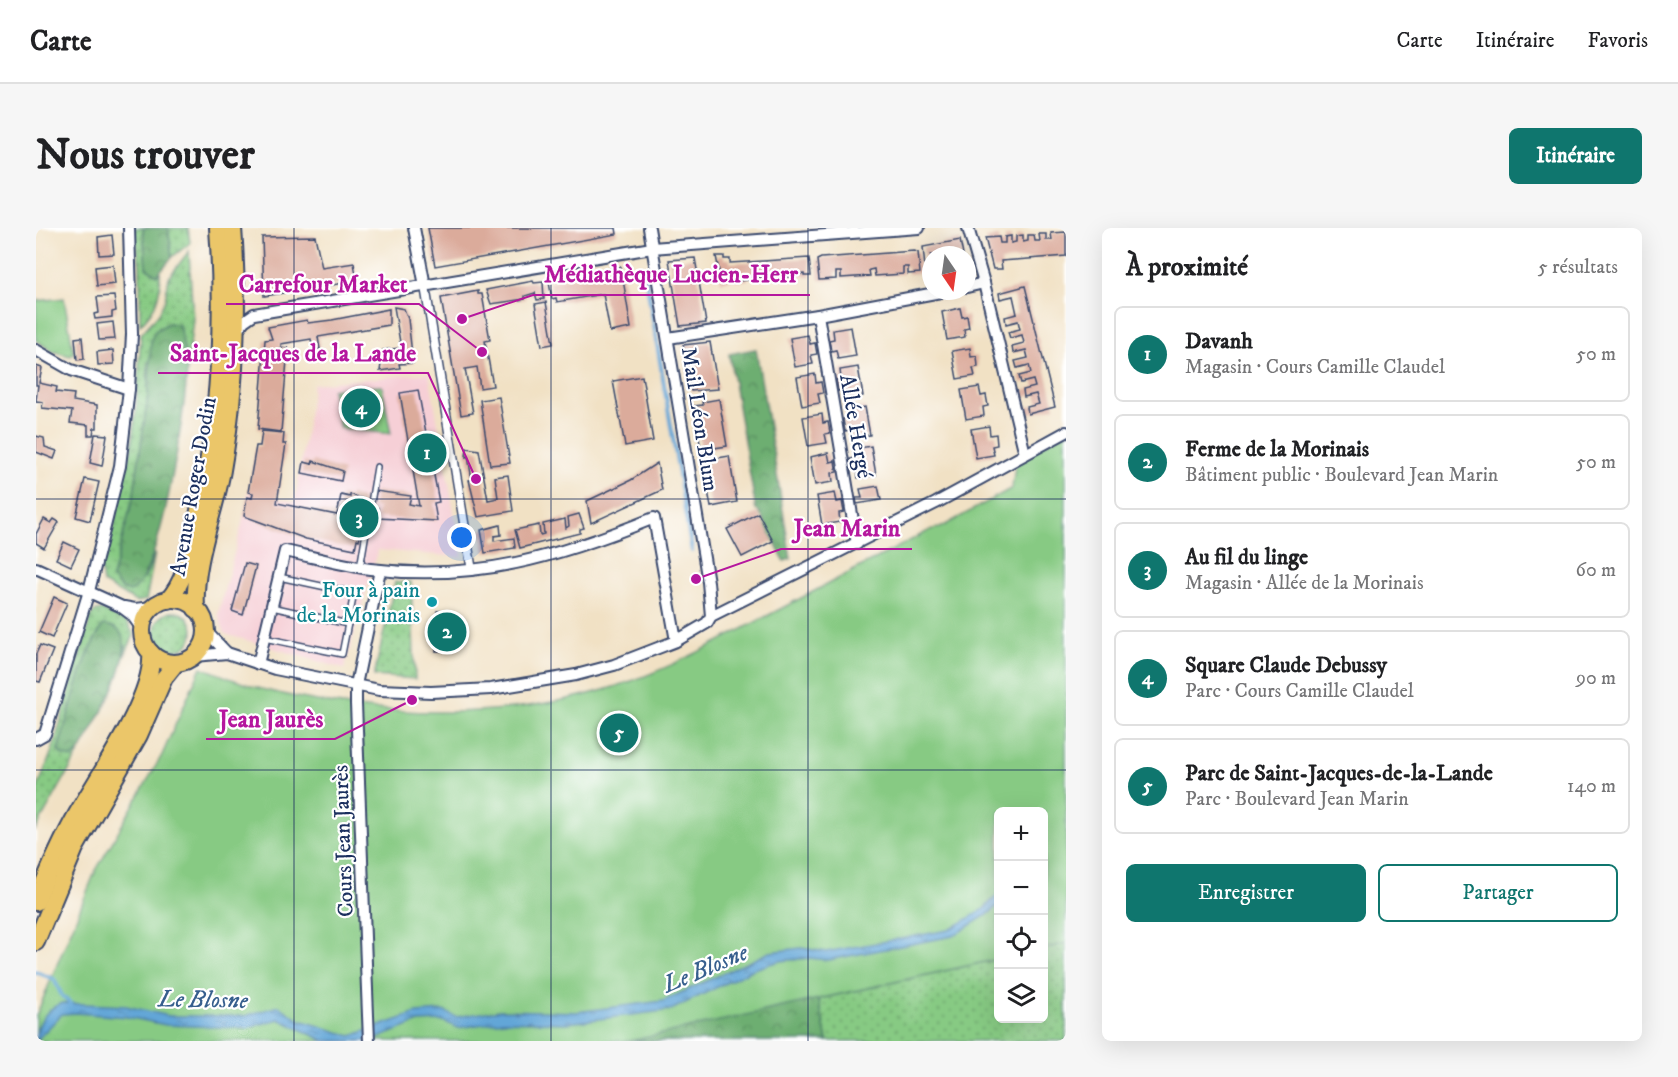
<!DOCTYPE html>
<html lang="fr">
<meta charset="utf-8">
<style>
body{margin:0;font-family:"IM FELL DW Pica",serif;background:#f6f6f6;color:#202124}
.controls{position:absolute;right:18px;bottom:18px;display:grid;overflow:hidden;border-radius:9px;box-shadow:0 6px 24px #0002}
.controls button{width:54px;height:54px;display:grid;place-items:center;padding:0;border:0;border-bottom:2px solid #e0e0e0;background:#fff;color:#202124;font:30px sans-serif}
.compass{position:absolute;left:886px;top:18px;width:54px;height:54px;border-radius:50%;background:#fff;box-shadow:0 6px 24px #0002;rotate:167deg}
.you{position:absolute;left:426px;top:310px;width:21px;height:21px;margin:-15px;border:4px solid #fff;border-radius:50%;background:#1a73e8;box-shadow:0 0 0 9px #1a73e833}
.badge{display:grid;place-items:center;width:39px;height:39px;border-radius:50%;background:#0f766e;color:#fff;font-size:20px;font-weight:700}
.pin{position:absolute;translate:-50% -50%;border:3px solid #fff;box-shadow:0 2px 6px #0006}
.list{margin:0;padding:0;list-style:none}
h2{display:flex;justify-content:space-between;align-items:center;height:78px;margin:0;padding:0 24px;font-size:26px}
h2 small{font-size:20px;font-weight:400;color:#757577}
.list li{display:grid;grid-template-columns:39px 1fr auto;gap:18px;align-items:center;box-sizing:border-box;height:96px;margin:0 12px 12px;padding:0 12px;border:2px solid #e0e0e0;border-radius:9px}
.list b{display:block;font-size:22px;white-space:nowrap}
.list p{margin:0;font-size:20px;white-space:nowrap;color:#757577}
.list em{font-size:20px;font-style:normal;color:#757577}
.actions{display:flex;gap:12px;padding:18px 24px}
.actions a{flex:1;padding:14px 0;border:2px solid #0f766e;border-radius:9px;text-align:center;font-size:21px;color:#0f766e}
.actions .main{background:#0f766e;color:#fff}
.icon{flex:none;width:33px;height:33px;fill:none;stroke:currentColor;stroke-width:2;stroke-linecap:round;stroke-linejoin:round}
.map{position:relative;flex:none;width:1030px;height:813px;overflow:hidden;border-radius:9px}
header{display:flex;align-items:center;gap:36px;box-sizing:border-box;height:84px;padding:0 30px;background:#fff;border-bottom:2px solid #e0e0e0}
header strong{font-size:28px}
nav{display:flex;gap:33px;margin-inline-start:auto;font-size:21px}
.intro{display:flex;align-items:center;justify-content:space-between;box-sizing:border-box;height:144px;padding:0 36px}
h1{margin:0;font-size:42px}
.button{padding:15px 27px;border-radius:9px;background:#0f766e;color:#fff;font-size:21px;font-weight:700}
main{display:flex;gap:36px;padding:0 36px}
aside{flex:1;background:#fff;border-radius:9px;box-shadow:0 6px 24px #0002}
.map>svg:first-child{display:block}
</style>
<header>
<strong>Carte</strong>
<nav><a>Carte</a><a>Itinéraire</a><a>Favoris</a></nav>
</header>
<div class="intro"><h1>Nous trouver</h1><a class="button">Itinéraire</a></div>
<main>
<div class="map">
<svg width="1030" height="813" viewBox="0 0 1030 813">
<defs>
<pattern id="grass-dots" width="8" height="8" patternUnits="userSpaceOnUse" patternTransform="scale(1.5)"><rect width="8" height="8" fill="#87ca83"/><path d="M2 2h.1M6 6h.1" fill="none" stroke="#6ea46e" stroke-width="1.8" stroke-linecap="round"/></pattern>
<pattern id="forest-crowns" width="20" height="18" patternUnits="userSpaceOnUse" patternTransform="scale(1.5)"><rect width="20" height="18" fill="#6dae71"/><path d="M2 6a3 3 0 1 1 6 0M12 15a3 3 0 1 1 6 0" fill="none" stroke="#598e60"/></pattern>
<pattern id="water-ripples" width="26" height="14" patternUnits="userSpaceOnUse" patternTransform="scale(1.5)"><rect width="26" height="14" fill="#62a6d7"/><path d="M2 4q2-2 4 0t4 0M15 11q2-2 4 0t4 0" fill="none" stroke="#5088b2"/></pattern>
</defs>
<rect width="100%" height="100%" fill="#fff"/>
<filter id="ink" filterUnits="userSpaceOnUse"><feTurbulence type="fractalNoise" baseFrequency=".0167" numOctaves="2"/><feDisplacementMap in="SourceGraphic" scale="12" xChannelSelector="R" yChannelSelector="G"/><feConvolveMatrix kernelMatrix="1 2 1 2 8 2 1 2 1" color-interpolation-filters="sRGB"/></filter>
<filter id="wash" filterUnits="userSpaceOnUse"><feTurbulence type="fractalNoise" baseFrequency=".008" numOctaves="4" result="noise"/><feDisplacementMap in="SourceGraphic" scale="24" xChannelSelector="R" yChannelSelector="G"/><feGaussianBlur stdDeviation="1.35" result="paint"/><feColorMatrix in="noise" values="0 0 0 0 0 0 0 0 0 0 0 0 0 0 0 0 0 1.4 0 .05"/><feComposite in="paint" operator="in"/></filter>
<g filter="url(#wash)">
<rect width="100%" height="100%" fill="#f1e1c4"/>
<polygon fill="#f6cfd6" points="393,145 426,329 342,322 308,441 189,406 182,386 206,296 212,264 259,274 277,156"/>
<g fill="url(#grass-dots)" stroke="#517c70" stroke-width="1.5">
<path d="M98,0H107L110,39L121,47L124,45C125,67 120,82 104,97V38Z"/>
<polygon points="132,0 152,0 154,15 136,29"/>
<polygon points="153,23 157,92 151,140 143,97 132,95 112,136 112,167 98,266 76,350 109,350 119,325 110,372 100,374 67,355 64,335 70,330 95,222 100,182 105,106 123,85 129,72 133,49"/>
<polygon points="359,354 375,354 379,451 338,448"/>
<polygon points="66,382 91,394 98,407 86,433 90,418 59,410 22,522 27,527 36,530 44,523 0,601 0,564 17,520 55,388 58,384"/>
<circle cx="138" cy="403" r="19"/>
<polygon points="1030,715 1030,813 791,813 783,771 962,731 963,790 1008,790 1008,721"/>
</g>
<g fill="url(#forest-crowns)" stroke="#446e68" stroke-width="1.5">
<polygon points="107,0 132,0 136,29 121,47 110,39"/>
<path d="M132,95L143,97C145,111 151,127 151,142C150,178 125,351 94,364L86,361L76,350L98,266L112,167L115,112L119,103Z"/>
<polygon points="720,121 755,331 748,333 723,283 720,282 693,126"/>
<path d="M67,397C121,399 57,500 44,523L36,530L26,527L22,522C35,480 44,434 67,397Z"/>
<polygon points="798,761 783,772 791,813 576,813"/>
</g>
<g fill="#87ca83" stroke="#517c70" stroke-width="1.5">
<polygon points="28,70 38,126 34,128 16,123 0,112 0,73"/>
<polygon points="346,158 355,206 304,200 296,161"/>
<path d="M1030,204V715L1008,721V584H963L962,731L594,813H0V788L59,644L126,527L165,439C189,448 213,459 238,464C358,493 493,493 609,448C652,431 691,409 731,388C786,359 841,330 896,301L904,300L976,260L980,231Z"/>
</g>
<path fill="url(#water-ripples)" stroke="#3e6a9a" stroke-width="1.5" d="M962,666V677L954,685L917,708L792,732L773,730L743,733L718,741L635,782L531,795L467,793L422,800L407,793L383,794L335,813H289L243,791L211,800L130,797L91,789L40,785L26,786L0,813C0,796 10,780 27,775L90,778L133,788H209L243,778L264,792L315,808L381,785L407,783L420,789L464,782L540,784L627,773L734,724L765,720L790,724L913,702L947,682Z"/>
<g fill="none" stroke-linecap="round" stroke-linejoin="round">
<g stroke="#62a6d7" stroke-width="4">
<polyline points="609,44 656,323"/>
<polyline points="0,744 18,751 26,768 35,776"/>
</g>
</g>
<g id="blocks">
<g fill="#dbab9b">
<polygon points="392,0 580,0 581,6 399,38"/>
<polygon points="1030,4 1030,28 965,33 966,41 957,41 949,10 963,9 964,15 969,15 969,9 975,8 975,15 980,14 980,8 987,7 987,14 992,13 992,7 998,7 999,13 1004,13 1003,6 1010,6 1010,12 1016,12 1015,5"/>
<polygon points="76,7 78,26 63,27 62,9"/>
<polygon points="279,8 286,40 318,35 321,53 228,68 226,9"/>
<polygon points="924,12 927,27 895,27 895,39 889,40 887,19"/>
<polygon points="878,23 882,24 884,45 872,46 872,39 867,39 867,46 839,48 838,41 833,42 834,48 805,50 805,44 800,44 800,51 783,52 781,32 785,30"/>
<polygon points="680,28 688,28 688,31 694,31 694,35 773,30 775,48 768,48 768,46 758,47 758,49 712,49 712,52 700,53 700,50 685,54"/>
<polygon points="659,30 670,95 644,98 633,32"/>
<polygon points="77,37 79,56 61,58 59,39"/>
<polygon points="585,39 595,100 574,104 567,66 521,74 520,70 516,71 513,54"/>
<polygon points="497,53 498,55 507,54 508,71 501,72 499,65 489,68 489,71 455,76 450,62"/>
<polygon points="989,58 1019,179 992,186 991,179 1003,176 1000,166 988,169 987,162 999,159 997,152 985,155 983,148 995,145 993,137 981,140 979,133 992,130 990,122 977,125 976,118 988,115 986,107 974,110 972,104 984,101 982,93 970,96 969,89 981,86 977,68 964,71 963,65"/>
<polygon points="442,63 442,66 446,66 454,112 449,113 457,158 444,160 441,139 429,141 437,185 425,187 405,70"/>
<polygon points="78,68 80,83 76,84 76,89 59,91 58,86 63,85 61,69"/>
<polygon points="510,74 517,116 506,118 499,76"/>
<polygon points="358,79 368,81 372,91 377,135 363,136 364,140 344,143 347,122 365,120"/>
<polygon points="924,80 926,89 931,88 933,100 928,101 929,109 911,112 906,84"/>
<polygon points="353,81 353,97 282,109 284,121 277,122 275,111 245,116 245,119 252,120 245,204 222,201 229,112 236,111 232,99 271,92 272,95 296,92"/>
<polygon points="77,94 79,111 63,112 61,96"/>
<polygon points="815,99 820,128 802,131 800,122 795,123 793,112 798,111 797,102"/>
<polygon points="772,107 774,116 779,115 781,126 775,127 777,136 759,139 754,110"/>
<polygon points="46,109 48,131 41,132 39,110"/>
<polygon points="674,114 682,161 655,163 647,117"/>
<polygon points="934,120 935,129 941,128 942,139 937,140 939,148 921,151 916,123"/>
<polygon points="77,122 78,136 62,137 61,124"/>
<polygon points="0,138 6,140 3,155 21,159 20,164 38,166 37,173 61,177 61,200 58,200 57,207 52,207 52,197 34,195 36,183 6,180 7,174 0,173 2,157 0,157"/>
<polygon points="822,139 827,168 809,171 807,162 802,163 801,157 800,152 805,151 804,142"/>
<polygon points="779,146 780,155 785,154 787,165 782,166 784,175 766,178 761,149"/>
<polygon points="606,148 617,213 589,218 577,153"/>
<polygon points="943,159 945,168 950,167 952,178 947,179 948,188 930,191 925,162"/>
<polygon points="382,162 403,274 398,275 401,293 341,290 342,280 337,279 340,263 375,268 373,276 383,278 364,165"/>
<polygon points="463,169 474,235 454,237 444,172"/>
<polygon points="683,171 691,218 665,222 658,178 667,177 666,174"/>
<polygon points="829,179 834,207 815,210 814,202 809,203 807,191 812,190 810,182"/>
<polygon points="786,186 787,195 792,194 793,199 794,205 789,206 791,215 772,218 767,189"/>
<polygon points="953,198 954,207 960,206 961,217 956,218 958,227 940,230 935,201"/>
<polygon points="226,203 248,205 247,216 250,216 241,275 301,287 305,267 314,269 314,266 329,272 322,303 325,304 323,312 321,311 319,321 270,311 208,288 211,269 216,270 217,265 212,264 220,218 224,218"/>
<polygon points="59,206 71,207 66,238 54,235"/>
<polygon points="0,208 8,210 9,219 21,223 18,231 0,224"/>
<polygon points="835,218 840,247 822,250 821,241 815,242 814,231 819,230 817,221"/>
<polygon points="431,220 443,222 452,272 462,270 459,249 472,247 477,283 442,289 433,252 436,252 432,228 430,229"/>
<polygon points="792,225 794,234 799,233 800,239 801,244 796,245 797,254 779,257 774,229"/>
<polygon points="693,228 701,274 675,279 667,236 676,234 676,231"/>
<polygon points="277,233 307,243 305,253 266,245 268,234 276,236"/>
<polygon points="621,235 626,262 555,295 551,273 595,252"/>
<polygon points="49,251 63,254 54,293 40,289"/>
<polygon points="842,258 845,272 821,276 820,270 826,270 824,261"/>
<polygon points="799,265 801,274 806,273 808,284 803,285 804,294 786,297 781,268"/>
<polygon points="722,285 737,313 706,329 691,301"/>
<polygon points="543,286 548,300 544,301 544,305 484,320 479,302 503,297 504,307 508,306 507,296 529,291 530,300 533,298 532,289"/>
<polygon points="8,291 15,295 18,291 23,294 8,320 0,315 0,306"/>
<polygon points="464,297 465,307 458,308 458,313 478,310 479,320 449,325 445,302"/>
<polygon points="28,314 43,321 35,338 20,331"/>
<polygon points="209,335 220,338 207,387 196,383"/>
<polygon points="18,369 31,375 16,410 3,404"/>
<polygon points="401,383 413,383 413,390 421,390 421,418 409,418 409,423 400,423"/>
<polygon points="4,417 17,422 4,454 0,453 0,426"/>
</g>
</g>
</g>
<g filter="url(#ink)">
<use href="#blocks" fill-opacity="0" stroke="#3b4a6d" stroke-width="1.5"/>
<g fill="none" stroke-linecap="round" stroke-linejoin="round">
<g stroke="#3b4a6d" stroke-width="8">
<g id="service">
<polyline points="324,340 341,239"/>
<polyline points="236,379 312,396"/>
<polyline points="228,410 306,426 318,365 243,349"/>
</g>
</g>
<g stroke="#3b4a6d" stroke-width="11">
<polyline id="pedestrian" points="389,58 436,343"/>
</g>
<g stroke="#3b4a6d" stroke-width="14">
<g id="minor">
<polyline points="378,0 389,58"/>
<polyline points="613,0 672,354 675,388"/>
<polyline points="932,0 948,55 989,226"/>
<polyline points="931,59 948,55"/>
<polyline points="782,87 821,316"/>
<polyline points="201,103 208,93 218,86 616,20 883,0"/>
<polyline points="632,110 782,87 910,63"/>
<polyline points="0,122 35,142 93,161"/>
<polyline points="0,340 84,378 96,387 106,401"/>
<polyline points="88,379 99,381 117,379"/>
<polyline points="169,402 191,425"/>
<polyline points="158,428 191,425 239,441 343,462 395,464 455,461 540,447 578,437 640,413 671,395 675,388 900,275 1030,204"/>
<path d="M222,436L249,323C277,329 306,337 334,341C440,354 522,329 618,290L640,413"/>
<polyline points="0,511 9,506 53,363 84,238 93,161 96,106 93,0"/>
<polyline points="333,813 320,476 320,457 344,342"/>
</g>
</g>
<g stroke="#3b4a6d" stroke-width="20">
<g id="primary">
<circle cx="138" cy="403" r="32"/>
<path d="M132,372C151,351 154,322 160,296C183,198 189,99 182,0"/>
<path d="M160,381C157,335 178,287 186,242C200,162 203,81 197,0"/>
<path d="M0,674C12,644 25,614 41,586C62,548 119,468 115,425"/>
<polyline points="0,714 39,620 103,507 128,450 140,435"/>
</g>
</g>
<use href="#service" stroke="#fff" stroke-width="5"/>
<use href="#pedestrian" stroke="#fff" stroke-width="8"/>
<use href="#minor" stroke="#fff" stroke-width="10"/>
<use href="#primary" stroke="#ebc669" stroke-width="16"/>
</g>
</g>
<path fill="none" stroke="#1b2f5e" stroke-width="1.5" stroke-opacity="0.55" d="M258,0V813M515,0V813M772,0V813M0,271H1030M0,542H1030"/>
<circle fill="#0f9aa8" stroke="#fff" stroke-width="2" cx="396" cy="374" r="6"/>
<g text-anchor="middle" stroke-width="4.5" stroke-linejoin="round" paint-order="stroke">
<g font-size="22" fill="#1b2f5e" stroke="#fff">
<text transform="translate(665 191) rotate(81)" y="8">Mail Léon Blum</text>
<text transform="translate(821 198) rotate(80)" y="8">Allée Hergé</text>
<text transform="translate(156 258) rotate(-80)" y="8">Avenue Roger Dodin</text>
<text transform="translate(306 613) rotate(-92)" y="8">Cours Jean Jaurès</text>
</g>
<g font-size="22" fill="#0d838f" stroke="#fff" text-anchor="end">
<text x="384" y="369">Four à pain<tspan x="384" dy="25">de la Morinais</tspan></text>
</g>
<g font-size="24" font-style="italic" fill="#375f8e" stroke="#fff">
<text transform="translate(669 740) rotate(-23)" y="8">Le Blosne</text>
<text transform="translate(167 771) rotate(1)" y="8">Le Blosne</text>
</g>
</g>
<path fill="none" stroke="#b5179e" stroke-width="2" d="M426 91L497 67H774M446 124L383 76H190M440 251L392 145H122M660 351L745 321H876M376 472L299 511H170"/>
<g fill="#b5179e" stroke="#fff" stroke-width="2">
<circle cx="426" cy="91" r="6"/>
<circle cx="446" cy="124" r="6"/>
<circle cx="440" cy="251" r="6"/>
<circle cx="660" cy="351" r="6"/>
<circle cx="376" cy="472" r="6"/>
</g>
<g font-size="24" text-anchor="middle" font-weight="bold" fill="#b5179e" stroke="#fff" stroke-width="4.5" stroke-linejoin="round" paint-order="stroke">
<text x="635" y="54">Médiathèque Lucien-Herr</text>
<text x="287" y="64">Carrefour Market</text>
<text x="257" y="133">Saint-Jacques de la Lande</text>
<text x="811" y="308">Jean Marin</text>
<text x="235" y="499">Jean Jaurès</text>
</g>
</svg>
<div class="controls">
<button>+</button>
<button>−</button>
<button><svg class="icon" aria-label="locate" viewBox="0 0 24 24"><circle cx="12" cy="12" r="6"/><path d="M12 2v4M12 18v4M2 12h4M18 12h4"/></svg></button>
<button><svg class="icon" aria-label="layers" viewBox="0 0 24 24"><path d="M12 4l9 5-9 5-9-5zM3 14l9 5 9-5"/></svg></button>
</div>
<svg class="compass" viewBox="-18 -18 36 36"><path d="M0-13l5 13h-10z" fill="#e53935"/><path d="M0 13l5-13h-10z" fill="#757577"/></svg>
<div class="you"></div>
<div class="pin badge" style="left:391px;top:225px">1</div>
<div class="pin badge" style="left:411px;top:404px">2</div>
<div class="pin badge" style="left:323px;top:290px">3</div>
<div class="pin badge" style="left:325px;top:180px">4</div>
<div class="pin badge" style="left:583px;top:505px">5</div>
</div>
<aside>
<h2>À proximité<small>5 résultats</small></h2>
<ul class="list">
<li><span class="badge">1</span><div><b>Davanh</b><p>Magasin · Cours Camille Claudel</p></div><em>50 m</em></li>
<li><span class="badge">2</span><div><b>Ferme de la Morinais</b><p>Bâtiment public · Boulevard Jean Marin</p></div><em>50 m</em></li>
<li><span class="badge">3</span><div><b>Au fil du linge</b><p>Magasin · Allée de la Morinais</p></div><em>60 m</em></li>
<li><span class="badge">4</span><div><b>Square Claude Debussy</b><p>Parc · Cours Camille Claudel</p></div><em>90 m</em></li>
<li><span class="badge">5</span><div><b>Parc de Saint-Jacques-de-la-Lande</b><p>Parc · Boulevard Jean Marin</p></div><em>140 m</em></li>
</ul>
<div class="actions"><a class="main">Enregistrer</a><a>Partager</a></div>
</aside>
</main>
